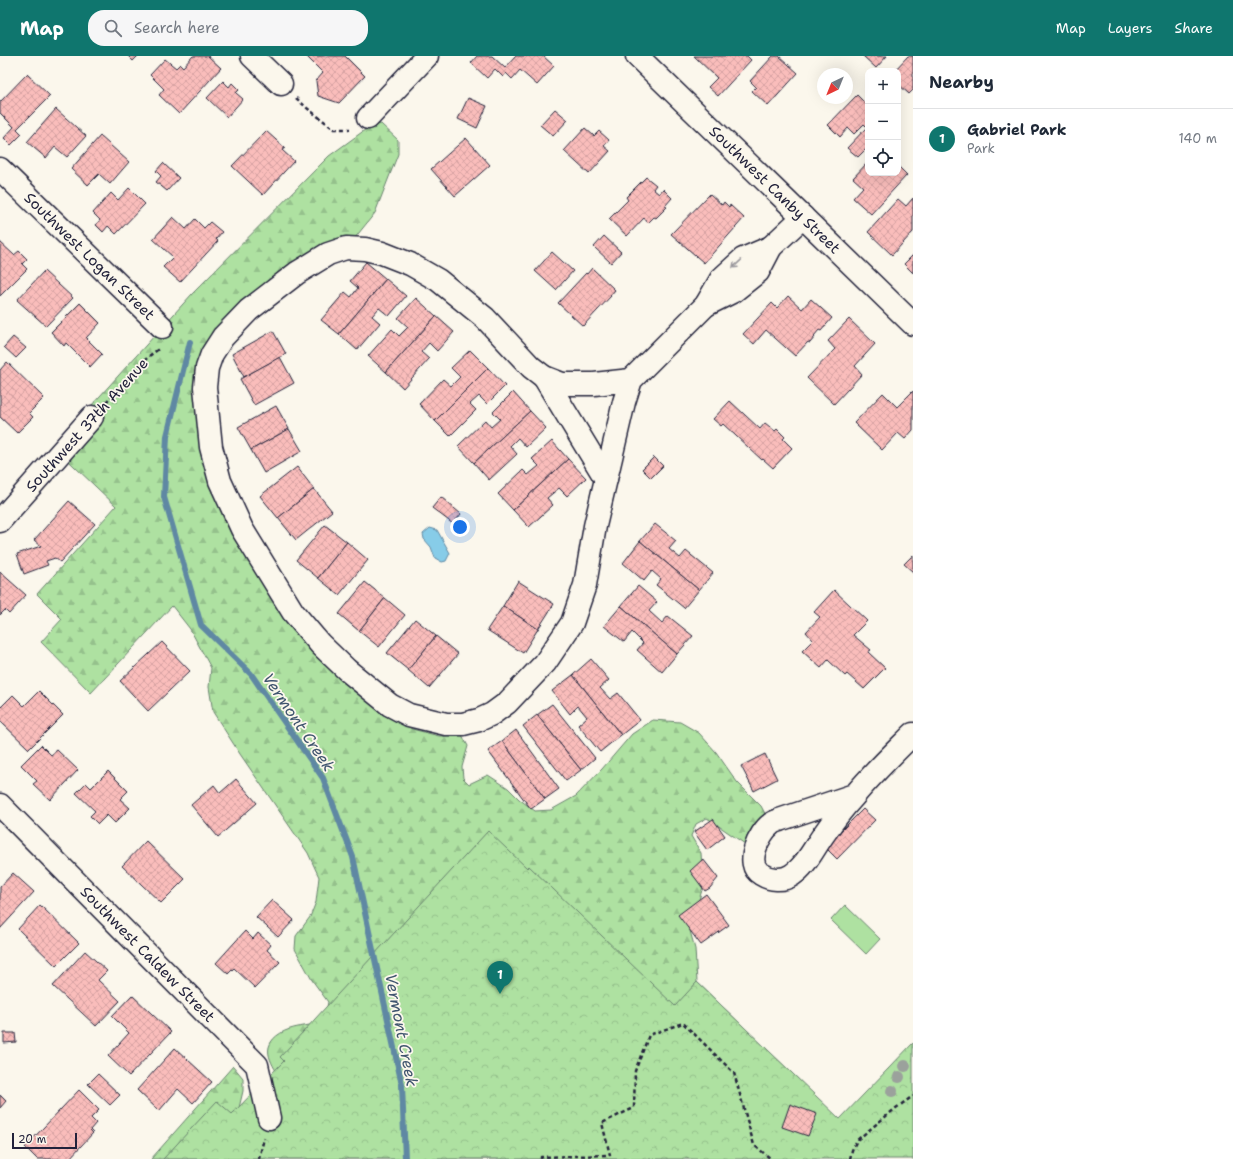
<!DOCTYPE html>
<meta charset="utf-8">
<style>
body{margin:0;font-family:"Shantell Sans",sans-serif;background:#f6f6f7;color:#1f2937}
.controls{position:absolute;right:12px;top:12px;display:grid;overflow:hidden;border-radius:8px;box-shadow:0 4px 16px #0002}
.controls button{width:36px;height:36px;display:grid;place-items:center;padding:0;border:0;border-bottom:1px solid #e0e1e3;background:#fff;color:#1f2937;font:20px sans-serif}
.compass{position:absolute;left:817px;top:12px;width:36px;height:36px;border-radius:50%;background:#fff;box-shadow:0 4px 16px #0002;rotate:223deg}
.scale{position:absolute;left:12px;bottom:10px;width:65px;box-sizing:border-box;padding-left:4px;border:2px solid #22223b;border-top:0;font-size:11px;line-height:14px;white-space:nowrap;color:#22223b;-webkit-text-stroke:3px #fbf7ec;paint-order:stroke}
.you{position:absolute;left:460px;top:471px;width:14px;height:14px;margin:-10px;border:3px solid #fff;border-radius:50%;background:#1a73e8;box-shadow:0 0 0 6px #1a73e833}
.badge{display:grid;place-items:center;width:26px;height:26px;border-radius:50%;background:#0f766e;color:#fff;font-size:13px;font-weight:700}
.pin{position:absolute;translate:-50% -33px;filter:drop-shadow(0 1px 2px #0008)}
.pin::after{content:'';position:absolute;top:21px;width:14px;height:12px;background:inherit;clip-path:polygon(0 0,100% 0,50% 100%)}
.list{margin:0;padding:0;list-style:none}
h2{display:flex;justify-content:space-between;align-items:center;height:52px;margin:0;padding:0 16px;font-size:17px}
h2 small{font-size:13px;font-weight:400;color:#747a83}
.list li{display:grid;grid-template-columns:26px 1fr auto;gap:12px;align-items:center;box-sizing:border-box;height:60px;padding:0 16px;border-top:1px solid #e0e1e3}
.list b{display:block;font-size:15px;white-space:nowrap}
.list p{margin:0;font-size:13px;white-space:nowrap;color:#747a83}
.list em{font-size:13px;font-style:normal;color:#747a83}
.icon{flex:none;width:22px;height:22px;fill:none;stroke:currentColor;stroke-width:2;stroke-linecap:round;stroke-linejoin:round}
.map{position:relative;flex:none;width:913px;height:1103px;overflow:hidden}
header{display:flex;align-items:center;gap:24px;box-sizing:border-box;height:56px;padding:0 20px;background:#0f766e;color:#fff}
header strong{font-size:19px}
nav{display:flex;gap:22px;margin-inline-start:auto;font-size:14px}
.search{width:280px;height:36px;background:#f6f6f7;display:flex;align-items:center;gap:10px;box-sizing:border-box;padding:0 14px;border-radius:16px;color:#747a83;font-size:15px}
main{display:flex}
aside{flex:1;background:#fff}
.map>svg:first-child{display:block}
</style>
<header>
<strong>Map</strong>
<div class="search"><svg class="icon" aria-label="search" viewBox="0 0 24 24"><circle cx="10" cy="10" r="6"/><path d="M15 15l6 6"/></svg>Search here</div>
<nav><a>Map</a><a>Layers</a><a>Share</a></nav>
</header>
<main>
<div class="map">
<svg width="913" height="1103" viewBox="0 0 913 1103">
<defs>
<pattern id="forest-firs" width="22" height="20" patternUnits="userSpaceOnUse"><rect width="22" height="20" fill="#aee1a1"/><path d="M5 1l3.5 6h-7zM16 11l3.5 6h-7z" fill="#95c18c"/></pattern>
<pattern id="park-crowns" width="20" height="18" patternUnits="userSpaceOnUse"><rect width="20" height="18" fill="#aee1a1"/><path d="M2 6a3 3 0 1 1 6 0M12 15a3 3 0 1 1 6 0" fill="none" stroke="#95c18c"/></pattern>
<pattern id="building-cross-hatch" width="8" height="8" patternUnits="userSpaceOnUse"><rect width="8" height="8" fill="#fabdbb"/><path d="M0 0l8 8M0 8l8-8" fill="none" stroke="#d6a2a2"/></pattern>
</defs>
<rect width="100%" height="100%" fill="#fbf7ec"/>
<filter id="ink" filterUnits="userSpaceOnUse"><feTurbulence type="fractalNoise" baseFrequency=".025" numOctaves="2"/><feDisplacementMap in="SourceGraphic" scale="8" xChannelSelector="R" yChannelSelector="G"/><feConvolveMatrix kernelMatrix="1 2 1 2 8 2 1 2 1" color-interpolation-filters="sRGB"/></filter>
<g filter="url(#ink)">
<polygon fill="#aee1a1" stroke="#68826e" points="845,849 880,883 866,898 831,864"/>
<path fill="url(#forest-firs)" stroke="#68826e" d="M381,68L398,84V98L375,157L354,183L205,297L215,437L231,477L281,554L325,608L354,634L388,659L412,673L439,680L462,679L468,690L462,711L463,722L469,728L488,719L508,732L519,743L535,755L551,754L576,740L602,713L632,678L653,664L680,666L699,677L716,696L737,726L761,750L772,771L762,792L745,788L707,762L696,768L691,780L701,797L703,831L696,853L687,864L695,893L697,926L802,1027L692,1103H151L233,1010L243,1022V1035L239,1052L276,1015C272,1008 267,999 269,991C272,979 287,973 298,971C308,969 318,969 324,961C326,957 327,950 328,946L312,924L295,893L296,880L310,861L316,846L319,821L308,797L240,698L213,656L209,631L211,612L190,573L172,550L91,637L41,586L62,563L37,538L116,450L54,391L192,238L329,100L369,71Z"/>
<polygon fill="url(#park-crowns)" stroke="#68826e" points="488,775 527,812 529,810 675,950 697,926 840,1063 913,987 913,1103 163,1103 217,1045 232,1058 284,1005 280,1001"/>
<polygon fill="#87cce8" stroke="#5f88a3" points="430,472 437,474 450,497 446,505 442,506 435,502 431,491 424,483 423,478"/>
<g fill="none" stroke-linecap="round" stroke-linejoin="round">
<polyline stroke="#5f88a3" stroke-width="6" points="190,286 167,380 164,441 201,569 251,618 323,722 353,801 402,1029 405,1103"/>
</g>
<g fill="url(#building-cross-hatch)" stroke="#22223b">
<polygon points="128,0 138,0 133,5"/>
<polygon points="193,0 208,0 221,12 179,58 159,39 164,33 150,19 165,3 176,12 180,8 183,11"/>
<polygon points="306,0 345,0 365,20 339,47 318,40 316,25 323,17"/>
<polygon points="477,0 492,0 505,12 516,0 543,0 554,10 537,29 520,14 512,23 506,17 503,21 495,13 487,22 471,7"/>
<polygon points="694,0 747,0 751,4 718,40 708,31 717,22"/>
<polygon points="773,0 779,0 798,17 768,50 752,35 756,31 750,25"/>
<polygon points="863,0 887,0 876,12"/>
<polygon points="908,0 913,0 913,34 909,38 898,28 898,15 894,15"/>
<polygon points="27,18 50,40 17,73 22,78 11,89 4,82 14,71 0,57 0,46"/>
<polygon points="223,25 229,31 232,27 239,34 236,37 243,43 227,61 207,42"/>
<polygon points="857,39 868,50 868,69 867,71 864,68 854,78 848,72 840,81 828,69"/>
<polygon points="468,42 487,50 477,72 458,63"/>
<polygon points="56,53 86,80 67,101 55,91 46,102 27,86"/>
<polygon points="555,53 568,64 553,80 540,69"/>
<polygon points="585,72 594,80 599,75 609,84 604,90 610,95 589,118 564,95"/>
<polygon points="866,72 868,75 868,91 858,101 847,92"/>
<polygon points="266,75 285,92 282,94 294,105 263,139 232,110"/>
<polygon points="100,80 129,106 110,128 99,118 88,129 71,113"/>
<polygon points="466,82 490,109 455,140 431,113"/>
<polygon points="868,106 868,117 898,117 898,110 907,119 871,158 853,142 863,131 853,122"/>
<polygon points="163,107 179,122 167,135 156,126 161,120 156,115"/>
<polygon points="646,121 656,129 653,133 659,138 663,133 672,142 665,150 667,151 656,162 654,161 648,167 644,162 627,180 609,163 628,144 626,141"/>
<polygon points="129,132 145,148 116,178 108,170 103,176 96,169 100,164 93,157 111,137 118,144"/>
<polygon points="710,138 722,149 724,146 729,151 730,149 744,162 704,207 671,178"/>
<polygon points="913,142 913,176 892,199 868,176 898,143 906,150"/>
<polygon points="173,161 186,173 195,163 204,172 210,166 222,176 216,183 218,185 180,226 163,211 173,201 153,183"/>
<polygon points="604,180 621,196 611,207 594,191"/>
<polygon points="0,186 14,199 19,195 27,203 22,208 27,213 0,240"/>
<polygon points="552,196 573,215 556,234 535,215"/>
<polygon points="913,199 913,217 904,208"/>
<polygon points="366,206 386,223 339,278 321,264 345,236 351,241 358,232 350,225"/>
<polygon points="592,212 615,234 610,240 611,240 583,270 558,247 586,217 587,218"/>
<polygon points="44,215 73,242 46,270 17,244"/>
<polygon points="386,223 406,240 389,260 379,252 372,260 380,267 357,294 339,278"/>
<polygon points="788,240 802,253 811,243 832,262 821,275 819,274 814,280 815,281 810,287 808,286 795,300 766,274 754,288 743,278 772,247 777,252"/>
<polygon points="416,242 436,260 386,316 368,300 392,273 399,280 408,271 398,262"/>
<polygon points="80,247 100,267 86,282 102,298 90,311 66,287 64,290 51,276"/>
<polygon points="436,260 454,276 437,295 429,287 421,296 429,303 403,332 386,316"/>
<polygon points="849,263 875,288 855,310 862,318 834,348 807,322 835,293 828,285"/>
<polygon points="273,275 286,298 244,321 232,298"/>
<polygon points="13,281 26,292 16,302 4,291"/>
<polygon points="470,294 488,312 435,365 419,348 443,323 451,330 460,321 451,312"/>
<polygon points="280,301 294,327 254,349 240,323"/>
<polygon points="7,306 44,342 29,357 33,361 17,377 0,361 0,314"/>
<polygon points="488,312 505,330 487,348 479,340 470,348 476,354 450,380 435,365"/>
<polygon points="913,335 913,374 905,383 898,377 882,394 854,367 883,337 897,351"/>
<polygon points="513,336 530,355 474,407 458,390 485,364 491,371 500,363 493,356"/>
<polygon points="730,345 760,373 765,367 775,375 777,373 785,381 783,383 792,392 773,412 763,403 762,404 723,368 721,370 713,363"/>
<polygon points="276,350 289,373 251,394 238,371"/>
<polygon points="530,355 546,372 526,391 518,382 510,390 517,398 489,424 474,407"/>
<polygon points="289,373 302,395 264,417 251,394"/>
<polygon points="552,385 568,403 513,454 498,438 523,414 528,419 539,410 532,403"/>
<polygon points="654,401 663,410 651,422 642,413"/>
<polygon points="568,403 586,422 567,440 559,432 547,442 553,449 529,471 513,454"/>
<polygon points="297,411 314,433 278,462 260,440"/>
<polygon points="314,433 332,455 296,484 278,462"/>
<polygon points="441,441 461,458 453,468 432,452"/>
<polygon points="69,445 95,468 60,506 55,502 46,505 48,509 24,518 17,498 41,490 34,484"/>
<polygon points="655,468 676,485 669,493 680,502 686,495 713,517 699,534 640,485"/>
<polygon points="325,469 347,486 318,522 296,504"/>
<polygon points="640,485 699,534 684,552 656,529 661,523 652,515 644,525 623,507"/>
<polygon points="347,486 368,504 339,539 318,522"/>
<polygon points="913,499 913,516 904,508"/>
<polygon points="0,516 26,539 9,558 5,554 0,559"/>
<polygon points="518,525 554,548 538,573 503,550"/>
<polygon points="365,526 385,542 359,575 339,558"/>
<polygon points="638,530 657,546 649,555 662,567 668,560 693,580 677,598 621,550"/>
<polygon points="834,534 867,565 853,579 871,594 868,596 885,612 864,633 847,618 845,620 828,604 821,612 802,595 813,584 806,576 820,561 814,556"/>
<polygon points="385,542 405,559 379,591 359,575"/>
<polygon points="503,550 538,573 523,597 487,574"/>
<polygon points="621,550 677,598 662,616 637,594 643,587 632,576 624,586 604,570"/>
<polygon points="415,563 436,580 408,614 387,597"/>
<polygon points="436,580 458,598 429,632 408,614"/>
<polygon points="162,586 190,615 148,655 120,625"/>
<polygon points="591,603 609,624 600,632 610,643 618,637 640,664 621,679 573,619"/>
<polygon points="573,619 621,679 600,696 578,669 587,661 578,650 570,658 552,635"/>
<polygon points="39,635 63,659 29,693 0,665 0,652 13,639 24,650"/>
<polygon points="552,648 595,702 581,714 537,659"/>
<polygon points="537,659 581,714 566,725 523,670"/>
<polygon points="516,674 559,733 545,743 502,685"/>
<polygon points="502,685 545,743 531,753 488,695"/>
<polygon points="41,689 51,699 57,694 78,714 50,744 33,728 37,725 21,709"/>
<polygon points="765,698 777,723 754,735 741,710"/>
<polygon points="108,715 128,735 120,743 130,752 115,767 107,759 98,768 90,760 95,755 76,737 86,727 91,732"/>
<polygon points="236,723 257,747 218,781 191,749 214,729 220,737"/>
<polygon points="863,753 875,764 837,803 825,791"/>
<polygon points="713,763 725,780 707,794 694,776"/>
<polygon points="146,785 185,823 161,847 122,810"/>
<polygon points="703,803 718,822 710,832 705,835 690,815"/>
<polygon points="13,817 34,836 0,873 0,831"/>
<polygon points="706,838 729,869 701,889 678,859"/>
<polygon points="272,844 294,864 278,881 256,861"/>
<polygon points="40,849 79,887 56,910 18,873"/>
<polygon points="245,875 253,883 258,877 271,889 267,894 280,906 255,932 234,912 228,918 216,907"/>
<polygon points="85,895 107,915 98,924 120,945 96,970 53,930"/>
<polygon points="132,939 171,976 129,1020 108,1000 129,977 112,960"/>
<polygon points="4,977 15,977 16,986 4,987"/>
<polygon points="175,992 212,1026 193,1047 178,1033 159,1055 137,1034"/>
<polygon points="98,1018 120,1039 110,1049 88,1028"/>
<polygon points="79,1034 99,1054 91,1062 96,1067 90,1074 93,1077 69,1103 37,1103 25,1091"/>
<polygon points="0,1039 6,1045 0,1052"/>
<polygon points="790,1048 817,1058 808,1080 782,1071"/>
</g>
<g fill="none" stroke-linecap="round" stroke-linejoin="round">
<g stroke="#22223b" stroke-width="25">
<g id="minor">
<polyline points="252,0 281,28"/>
<path id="s1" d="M637,0L913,268"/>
<polyline points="368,62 427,0"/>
<path id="s2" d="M0,113L162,271"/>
<polyline points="706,249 734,235 758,216 771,191 803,161"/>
<polyline points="544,321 606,423"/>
<polyline points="631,324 594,328 562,328 544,321 531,311 485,262 438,224 410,208 382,197 365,193 346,192 328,198 297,217 249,254 223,281 212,298 207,312 205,331 211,391 220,425 242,473 293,556 320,588 347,614 390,649 409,659 446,668 463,668 479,664 492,658 507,647 545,607 572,567 585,529 595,470 624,346 631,324 706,249 721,223 743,203 771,191"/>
<polyline points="0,465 92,361"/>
<path d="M854,739L779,764C777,765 773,766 771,768C759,777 744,808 761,818C770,824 783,825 792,819C806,810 814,792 824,778C833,765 843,752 854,740C872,718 893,698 913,678"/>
<path id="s3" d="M0,749L257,1009L269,1062"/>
</g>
</g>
<g stroke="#22223b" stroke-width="2.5" stroke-dasharray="4 3" stroke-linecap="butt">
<polyline points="296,42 307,52 334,73 350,73"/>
<polyline points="106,346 149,300 160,292"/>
<polyline points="259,1103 264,1082"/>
<polyline points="541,1103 541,1101 610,1099 602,1067 634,1052 635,1015 649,979 683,967 734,1017 754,1089 771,1103"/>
<polyline points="850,1103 852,1094 857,1084 896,1052 913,1040"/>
</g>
<use href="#minor" stroke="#fbf7ec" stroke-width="22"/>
</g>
<g fill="#9ba19c">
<circle cx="905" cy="1010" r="6"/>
<circle cx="899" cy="1021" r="6"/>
<circle cx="892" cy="1035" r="6"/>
</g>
<defs><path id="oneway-shaft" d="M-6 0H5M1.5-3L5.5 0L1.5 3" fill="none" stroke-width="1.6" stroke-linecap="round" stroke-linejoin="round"/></defs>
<use stroke="#99979c" href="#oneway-shaft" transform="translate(737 208) rotate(137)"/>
</g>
<g text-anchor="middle" stroke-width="3.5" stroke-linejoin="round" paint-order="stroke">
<g font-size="15" fill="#22223b" stroke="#fbf7ec">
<text dy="5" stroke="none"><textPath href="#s1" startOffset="192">Southwest Canby Street</textPath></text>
<text dy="5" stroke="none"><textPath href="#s2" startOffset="125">Southwest Logan Street</textPath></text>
<text transform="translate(87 369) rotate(-48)" y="5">Southwest 37th Avenue</text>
<text dy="5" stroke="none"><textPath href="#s3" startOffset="210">Southwest Caldew Street</textPath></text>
</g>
<g font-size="16" font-style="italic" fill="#40556f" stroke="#fbf7ec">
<text transform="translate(299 666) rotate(56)" y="6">Vermont Creek</text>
<text transform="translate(402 974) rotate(79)" y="6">Vermont Creek</text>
</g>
</g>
</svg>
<div class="controls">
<button>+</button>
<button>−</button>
<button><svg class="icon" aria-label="locate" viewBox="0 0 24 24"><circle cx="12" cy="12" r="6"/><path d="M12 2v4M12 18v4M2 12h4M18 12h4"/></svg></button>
</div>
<svg class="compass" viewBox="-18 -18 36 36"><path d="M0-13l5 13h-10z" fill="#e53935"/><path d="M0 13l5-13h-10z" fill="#747a83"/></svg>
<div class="scale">20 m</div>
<div class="you"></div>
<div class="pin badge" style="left:500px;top:938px">1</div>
</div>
<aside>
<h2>Nearby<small></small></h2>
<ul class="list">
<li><span class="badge">1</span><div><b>Gabriel Park</b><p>Park</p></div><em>140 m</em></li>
</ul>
</aside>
</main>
